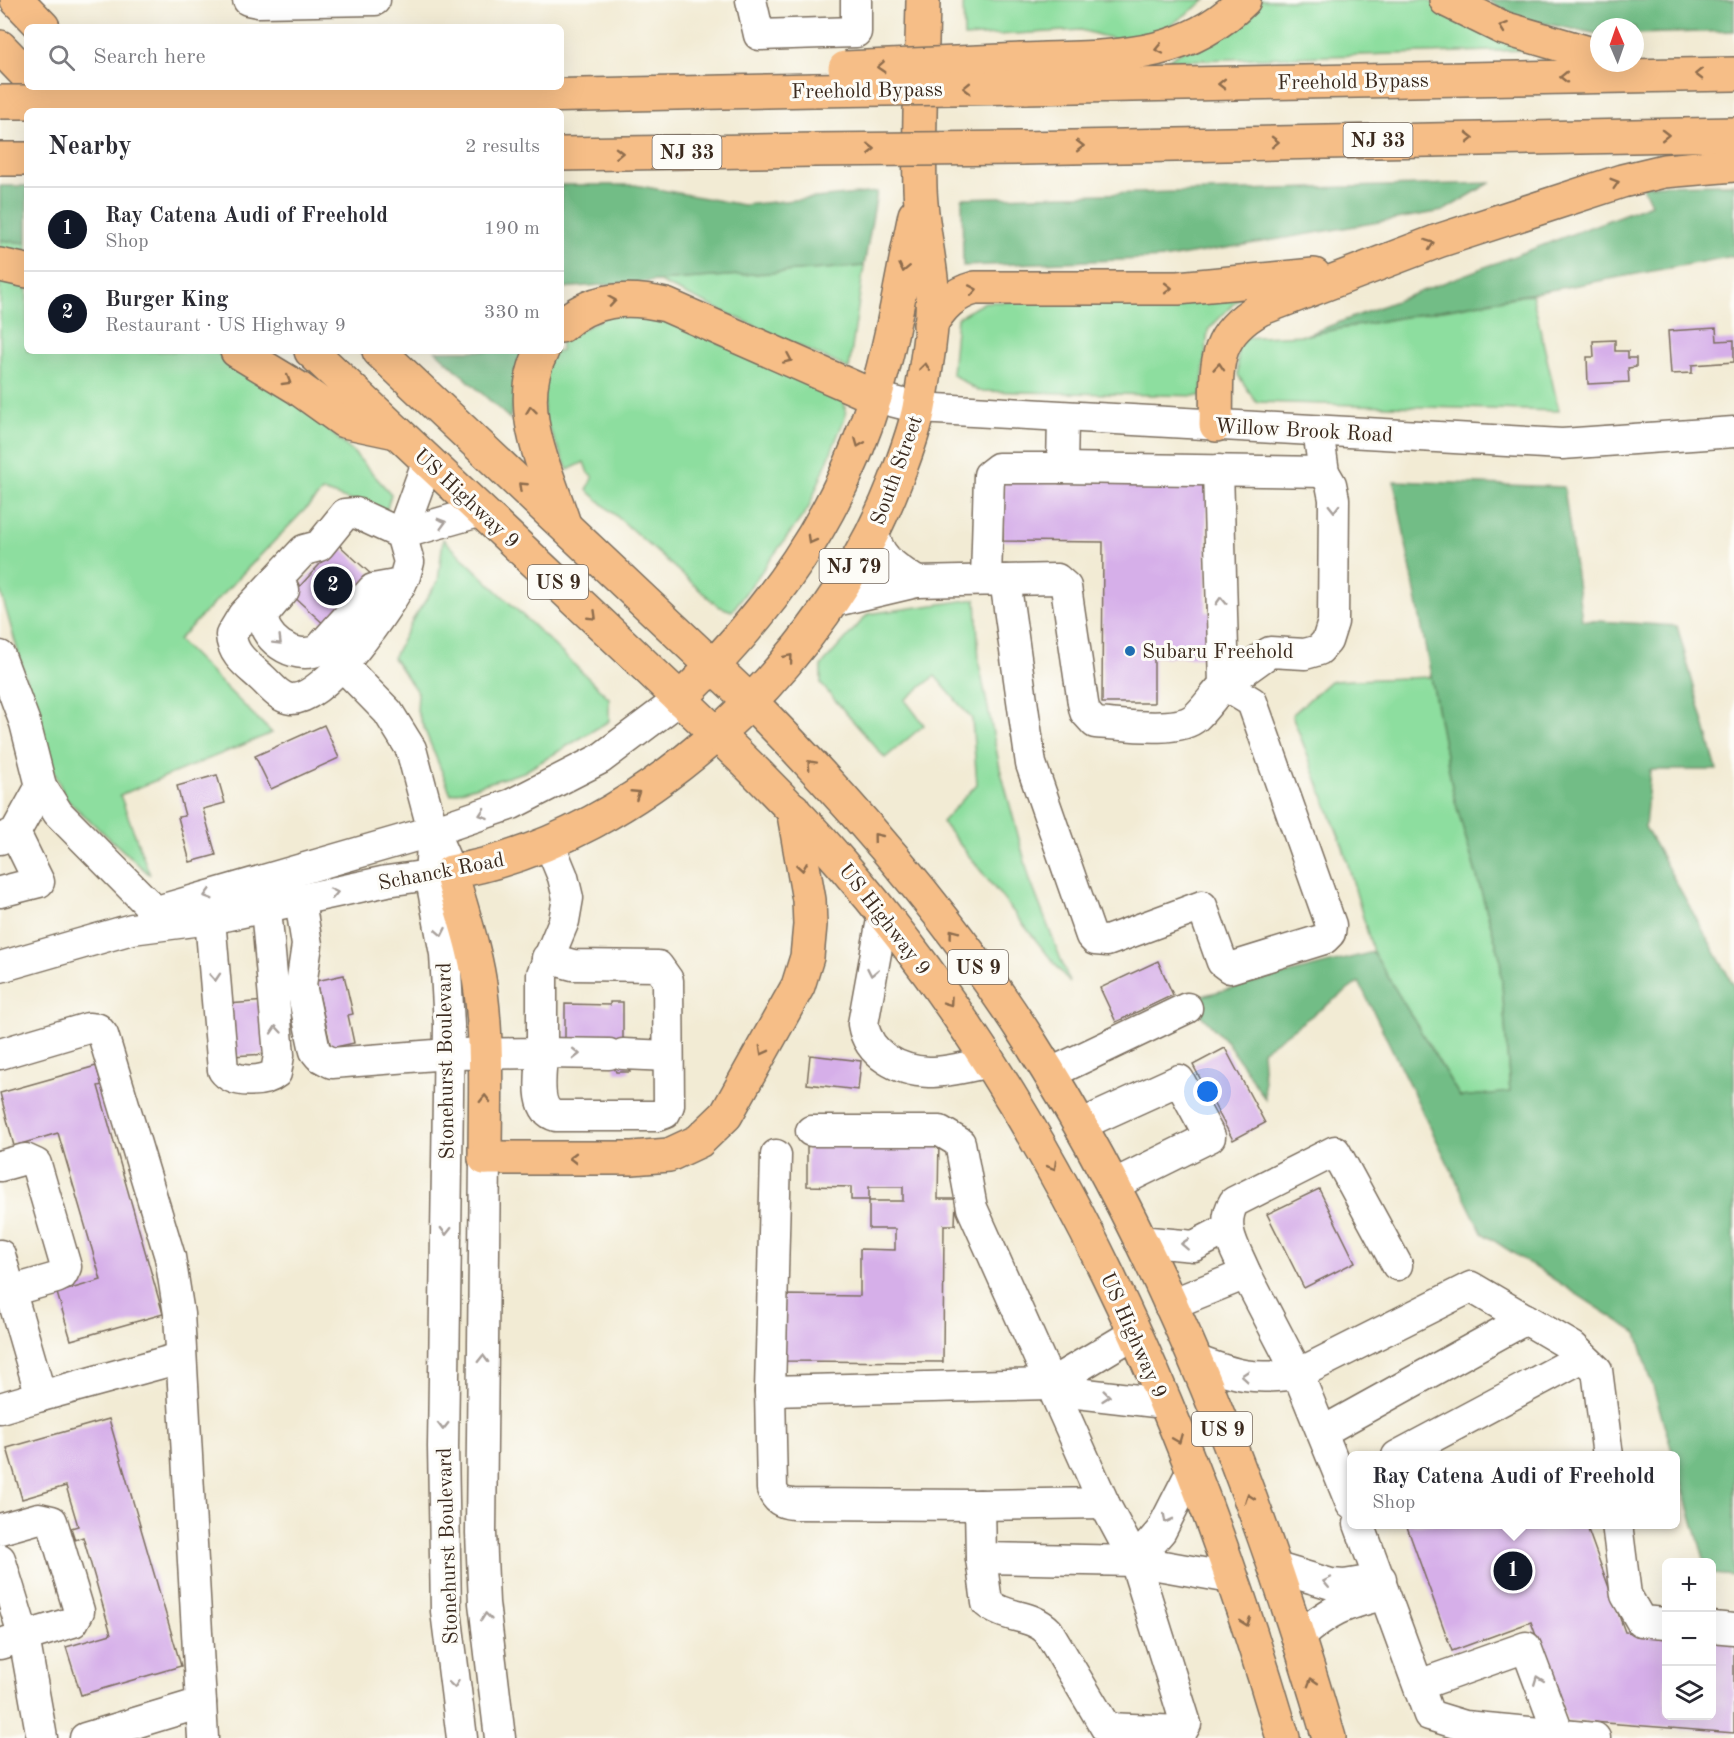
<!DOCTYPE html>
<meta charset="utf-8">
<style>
body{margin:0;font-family:"Old Standard TT",serif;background:#f2f2f3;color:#2b2b33}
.controls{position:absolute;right:18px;bottom:18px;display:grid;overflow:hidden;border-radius:9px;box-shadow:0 6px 24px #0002}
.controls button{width:54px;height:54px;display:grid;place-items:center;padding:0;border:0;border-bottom:2px solid #e1e1e2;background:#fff;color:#2b2b33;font:30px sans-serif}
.compass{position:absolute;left:1590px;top:18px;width:54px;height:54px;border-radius:50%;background:#fff;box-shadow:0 6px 24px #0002;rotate:358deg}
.you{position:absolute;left:1208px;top:1092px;width:21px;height:21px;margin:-15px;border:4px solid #fff;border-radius:50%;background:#1a73e8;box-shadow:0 0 0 9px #1a73e833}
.badge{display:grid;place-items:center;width:39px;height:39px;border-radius:50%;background:#111827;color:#fff;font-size:20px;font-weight:700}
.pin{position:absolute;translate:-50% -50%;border:3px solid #fff;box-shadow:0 2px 6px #0006}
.popup{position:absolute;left:1347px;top:1451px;width:333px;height:78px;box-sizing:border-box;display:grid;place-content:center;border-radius:9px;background:#fff;filter:drop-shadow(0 2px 4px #0005);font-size:20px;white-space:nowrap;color:#7c7c81}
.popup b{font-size:22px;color:#2b2b33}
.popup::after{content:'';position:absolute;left:50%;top:100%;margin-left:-12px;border:12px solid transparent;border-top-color:#fff}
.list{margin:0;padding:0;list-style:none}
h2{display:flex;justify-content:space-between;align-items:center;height:78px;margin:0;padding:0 24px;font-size:26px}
h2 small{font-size:20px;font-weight:400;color:#7c7c81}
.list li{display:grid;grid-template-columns:39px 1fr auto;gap:18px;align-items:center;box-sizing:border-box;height:84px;padding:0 24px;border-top:2px solid #e1e1e2}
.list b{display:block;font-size:22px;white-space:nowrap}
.list p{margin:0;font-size:20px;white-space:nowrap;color:#7c7c81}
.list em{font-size:20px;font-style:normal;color:#7c7c81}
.icon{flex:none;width:33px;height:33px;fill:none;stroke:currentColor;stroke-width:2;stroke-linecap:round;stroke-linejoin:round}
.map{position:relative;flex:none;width:1734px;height:1738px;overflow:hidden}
.search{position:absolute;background:#fff;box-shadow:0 6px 24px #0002;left:24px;top:24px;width:540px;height:66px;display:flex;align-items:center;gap:15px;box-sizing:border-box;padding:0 21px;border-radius:9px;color:#7c7c81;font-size:22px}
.panel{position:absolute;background:#fff;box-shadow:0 6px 24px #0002;left:24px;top:108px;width:540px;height:246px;border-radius:9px}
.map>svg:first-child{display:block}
</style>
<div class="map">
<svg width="1734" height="1738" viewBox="0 0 1734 1738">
<rect width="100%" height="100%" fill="#fdfcf7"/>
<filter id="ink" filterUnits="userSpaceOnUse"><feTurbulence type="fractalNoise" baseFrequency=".0167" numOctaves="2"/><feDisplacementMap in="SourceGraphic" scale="12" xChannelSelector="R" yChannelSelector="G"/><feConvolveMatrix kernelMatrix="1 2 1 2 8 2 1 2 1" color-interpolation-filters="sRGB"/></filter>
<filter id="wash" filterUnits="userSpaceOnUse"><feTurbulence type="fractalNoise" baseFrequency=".008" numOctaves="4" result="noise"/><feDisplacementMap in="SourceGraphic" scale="24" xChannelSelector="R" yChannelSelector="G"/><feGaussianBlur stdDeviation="1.35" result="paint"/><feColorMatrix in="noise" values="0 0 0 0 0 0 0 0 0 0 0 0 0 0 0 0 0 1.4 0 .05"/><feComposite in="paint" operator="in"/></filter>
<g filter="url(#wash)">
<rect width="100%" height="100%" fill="#f2ebd4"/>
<g fill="#8dde9f" stroke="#64845e" stroke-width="1.5">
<polygon points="963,0 1206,0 1158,34 1117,40 1081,30 964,37"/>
<polygon points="1256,0 1428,0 1458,20 1525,50 1167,61"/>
<polygon points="0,240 27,243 27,255 0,249"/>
<polygon points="864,266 849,369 657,281"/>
<polygon points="0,276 27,284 27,351 213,351 287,392 355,454 391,494 386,513 323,491 178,640 272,733 120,795 150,875 66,799 49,760 0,589"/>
<polygon points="1532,294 1559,411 1256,402 1238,375 1237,338 1306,335"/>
<polygon points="1240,297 1208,330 1201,396 978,391 952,374 957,318 985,302"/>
<polygon points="621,308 651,311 844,401 846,415 808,509 732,611 718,606 587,490 593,476 588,473 584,462 568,470 544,418 542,371 555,351 561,351 561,341"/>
<polygon points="443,539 609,698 609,721 524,772 451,794 417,711 418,693 393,658 412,621 438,581"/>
<polygon points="976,599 979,664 1000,768 1030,880 1070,983 942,822 977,784 972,719 935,676 905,700 924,725 885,758 821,684 821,666 868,614"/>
<polygon points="1431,677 1454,797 1500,957 1510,1093 1460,1097 1373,952 1343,847 1292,715 1330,681"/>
</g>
<g fill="#72bd86" stroke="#567452" stroke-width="1.5">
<polygon points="1487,0 1734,0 1734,31 1635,34 1635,27 1599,27 1599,34 1521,19"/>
<polygon points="1490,183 1443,211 1168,258 963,266 962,198"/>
<polygon points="1734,184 1734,256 1306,335 1651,204 1642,185"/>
<polygon points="561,185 635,185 743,205 877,192 864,266 561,288"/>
<polygon points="0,186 27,186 27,243 0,240"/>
<polygon points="436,351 524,351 510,419"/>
<polygon points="1394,481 1564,487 1582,620 1677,626 1717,770 1650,770 1645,827 1734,986 1734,1576 1712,1574 1712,1562 1705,1562 1637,1333 1482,1233 1359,982 1262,1051 1265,1099 1227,1042 1186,1000 1373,952 1460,1097 1510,1092 1500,957 1454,797"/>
</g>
<g id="blocks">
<g fill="#d6afe9">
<polygon points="1716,328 1717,341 1734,340 1734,362 1692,365 1692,373 1671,374 1668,331"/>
<polygon points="1615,340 1615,351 1628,351 1628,358 1636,358 1636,367 1628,368 1629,382 1588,384 1587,357 1594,357 1593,341"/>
<polygon points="1003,480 1207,482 1206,612 1211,612 1210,657 1154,657 1154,703 1102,703 1103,542 1003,541"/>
<polygon points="338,544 373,576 327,627 292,595"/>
<polygon points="324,725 339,758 271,789 255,756"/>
<polygon points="217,775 225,803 203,809 216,855 190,862 178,817 185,816 177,786"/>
<polygon points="1158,961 1173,995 1116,1022 1100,988"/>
<polygon points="344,975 353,1014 348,1015 354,1043 331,1048 316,981"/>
<polygon points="266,1001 270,1054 231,1056 228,1004"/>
<polygon points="610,1002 623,1002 623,1054 630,1072 616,1072 609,1054 565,1045 565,1004 610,1005"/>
<polygon points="1225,1048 1265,1123 1233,1140 1193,1065"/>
<polygon points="810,1055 861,1061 858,1090 807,1084"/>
<polygon points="96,1066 102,1085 98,1086 163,1314 71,1340 57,1293 101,1280 58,1133 14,1146 0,1093"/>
<polygon points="807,1138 939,1139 938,1199 956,1199 955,1225 944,1225 943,1362 782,1361 782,1295 860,1296 860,1249 895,1250 895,1229 869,1229 869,1201 903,1201 903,1187 869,1187 869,1200 851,1200 851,1187 807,1186"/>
<polygon points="1319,1189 1355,1262 1304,1288 1267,1214"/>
<polygon points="109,1419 181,1666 81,1695 66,1647 111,1634 83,1537 75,1540 71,1528 78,1526 66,1486 22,1499 7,1448"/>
<polygon points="1406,1524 1586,1524 1625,1632 1666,1635 1666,1716 1712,1716 1712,1639 1734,1641 1734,1733 1567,1720 1531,1622 1452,1651"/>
</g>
</g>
</g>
<g filter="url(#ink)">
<use href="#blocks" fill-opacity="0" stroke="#7b6e5e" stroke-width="1.5"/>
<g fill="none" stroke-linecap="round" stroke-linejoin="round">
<g stroke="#7b6e5e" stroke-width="33">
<g id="minor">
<polyline points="248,0 258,2 375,0"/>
<polyline points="751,0 759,35 856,32 856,0"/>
<polyline points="875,397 919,408 1562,444 1734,432"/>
<polyline points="428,460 401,534 482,511"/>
<polyline points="1062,468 1324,472"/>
<path d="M356,513L401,534L409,562L405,576C390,605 326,701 291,699C279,698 271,686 262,678C248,665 232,655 231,635L243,615L304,550L319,546L345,514Z"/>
<path d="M874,531C877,558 896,568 917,582"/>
<polyline points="986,580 989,475 998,468 1062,468 1063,417"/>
<path d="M1005,580L1057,579L1066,587L1083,703L1085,712L1095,723C1118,724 1178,734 1196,717C1206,708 1214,695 1224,685L1218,470"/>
<path d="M284,590L264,614C259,636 294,662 318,650L373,589L401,584"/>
<polyline points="832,602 917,582 1005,580 1031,764 1091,936 1095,940 1107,941 1202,906 1222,962 1230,968 1324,939 1330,933 1331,925 1252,702 1224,685 1270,652 1305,654 1319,650 1327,641 1333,622 1334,499 1331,484 1324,472 1318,431"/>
<polyline points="0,656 25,723 41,786 58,813 154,910"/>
<polyline points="433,831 430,874 445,954 449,1025 443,1447 446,1611 462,1738"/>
<polyline points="0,839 15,833 41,786"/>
<polyline points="0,892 39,882 15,833"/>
<polyline points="300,900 307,945 301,985 315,1051 319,1056 332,1063 448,1054 542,1053 542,974 564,921 568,898 563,877 549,843"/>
<polyline points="150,913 433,831 512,804 600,759 680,699"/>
<path d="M883,914L863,1024C868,1055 899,1071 929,1072C949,1072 970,1066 990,1062"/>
<path d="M210,919L223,1070C233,1084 264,1083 276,1073L279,1055L266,908"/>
<path d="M547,958L573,965L658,966L668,980L669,1105L665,1113L657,1116H556C533,1110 542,1071 542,1053L609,1054"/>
<polyline points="0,967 132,929 210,919 387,881 451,872 433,831 411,749 388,712 343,666"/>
<polyline points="0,1054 88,1028 98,1029 103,1035 170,1257 179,1314 201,1703 85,1738"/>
<polyline points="623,1054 668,1056"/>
<polyline points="1049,1074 1187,1008"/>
<polyline points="1080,1125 1179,1080 1210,1137 1113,1185"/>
<polyline points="811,1131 940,1131 960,1143 972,1208 1104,1503 980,1505 981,1558 1135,1561 1231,1578"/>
<path d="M776,1155L770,1391L772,1489C776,1500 782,1503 793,1504L980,1505"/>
<polyline points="485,1158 481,1533 484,1603 500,1738"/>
<polyline points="0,1166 25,1159 36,1164 66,1267 62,1275 56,1278 0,1294"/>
<polyline points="1139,1241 1194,1246 1227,1229"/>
<polyline points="0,1255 41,1396 0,1408"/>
<polyline points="1246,1274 1298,1374 1351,1504"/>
<path d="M1169,1305L1246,1274C1236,1249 1219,1227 1234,1202L1335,1151L1397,1265"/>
<path d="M1195,1360C1238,1376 1252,1380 1298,1374L1471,1287L1573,1347L1597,1370L1608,1456"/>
<polyline points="1050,1384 1135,1333"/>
<polyline points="770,1391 1050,1384 1077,1393 1164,1403"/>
<polyline points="41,1396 180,1358"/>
<polyline points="1322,1432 1526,1319"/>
<polyline points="1397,1456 1583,1357"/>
<polyline points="1359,1524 1429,1715 1465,1726 1595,1738"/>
<polyline points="1617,1524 1626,1595 1641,1621 1666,1623"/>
<polyline points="0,1529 39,1518 52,1521 79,1611 73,1622 0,1644"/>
<path d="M981,1558L987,1603C1006,1619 1032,1614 1048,1631L1106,1728L1182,1731L1186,1724L1135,1561L1104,1503"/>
<polyline points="0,1559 24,1637 42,1738"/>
<polyline points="1135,1561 1161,1531 1191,1472"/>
<polyline points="1274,1567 1331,1584 1344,1585 1381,1579"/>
<polyline points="1712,1627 1734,1629"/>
<path d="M1299,1637C1329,1610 1343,1605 1382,1595"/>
<polyline points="1419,1685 1526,1647 1559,1735"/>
<polyline points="201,1703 203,1738"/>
</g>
</g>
<g stroke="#7b6e5e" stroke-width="36">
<g id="major">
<path d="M680,699C770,612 839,518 875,397C893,338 902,276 915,215"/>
<path d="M485,1158C485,1103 488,1047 481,992C476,951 462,912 451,872C644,839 826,660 895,482C904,458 914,434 919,408C925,375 935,319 932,287C929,254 921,221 920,188C918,126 922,63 923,0"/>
</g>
</g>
<g stroke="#7b6e5e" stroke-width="36">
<g id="highway">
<polyline points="17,0 43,27"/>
<polyline points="1446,0 1503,28 1599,56"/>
<polyline points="0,47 27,75"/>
<path d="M1023,60C1105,56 1182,63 1244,0"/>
<polyline points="1025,87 1734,74"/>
<polyline points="252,102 815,90"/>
<polyline points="1021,148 1734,134"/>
<polyline points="561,154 813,150"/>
<polyline points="0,159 27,159"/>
<polyline points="0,265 27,271"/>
<path d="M930,325C942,306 953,294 975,288H1178L1314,275"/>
<path d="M561,326C591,298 627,296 666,305L875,397"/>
<polyline points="237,351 298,388 344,421 396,432"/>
<path d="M311,351C418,453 526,553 633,654C704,722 776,788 841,863C1057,1112 1191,1424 1283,1738"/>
<path d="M379,351L751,702C854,806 951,918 1030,1042C1164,1252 1259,1499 1329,1738"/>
<path d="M542,351C512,406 547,471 564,524"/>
<path d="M1216,425C1218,373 1208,338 1260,309L1438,241L1622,181L1664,171L1734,165"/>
<polyline points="485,1158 632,1158 669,1155 699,1141 726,1115 798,986 807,957 810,925 809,900 793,809"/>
</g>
</g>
<use href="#minor" stroke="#fff" stroke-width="30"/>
<use href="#major" stroke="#f6be87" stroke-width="33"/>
<use href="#highway" stroke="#f6be87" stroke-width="33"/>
<g stroke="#7b6e5e" stroke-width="36" stroke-linecap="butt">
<g id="highway-bridge">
<polyline points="845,68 1023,60"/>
<polyline points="815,90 1025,87"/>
<polyline points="0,102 252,102"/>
<polyline points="813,150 1021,148"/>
</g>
</g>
<use href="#highway-bridge" stroke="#f6be87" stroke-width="33"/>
</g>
<defs><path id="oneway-chevron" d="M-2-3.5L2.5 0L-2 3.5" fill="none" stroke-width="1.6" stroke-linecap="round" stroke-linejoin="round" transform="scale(1.5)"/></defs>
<g stroke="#8f6d4d">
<use href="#oneway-chevron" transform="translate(1503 27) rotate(-160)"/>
<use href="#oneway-chevron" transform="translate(1159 49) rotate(168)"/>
<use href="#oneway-chevron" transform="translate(881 67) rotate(177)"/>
<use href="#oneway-chevron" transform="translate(1699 74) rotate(179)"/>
<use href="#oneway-chevron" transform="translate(1564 77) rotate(179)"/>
<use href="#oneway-chevron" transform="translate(1222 84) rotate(179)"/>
<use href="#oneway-chevron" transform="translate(967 88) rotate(179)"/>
<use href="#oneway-chevron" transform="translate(1665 135) rotate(-1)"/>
<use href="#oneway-chevron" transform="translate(1470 138) rotate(-1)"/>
<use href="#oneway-chevron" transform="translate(1275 142) rotate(-1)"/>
<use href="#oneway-chevron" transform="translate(1080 146) rotate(-1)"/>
<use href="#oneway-chevron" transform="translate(871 149) rotate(-1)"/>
<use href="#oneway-chevron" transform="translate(619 153) rotate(-1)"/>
<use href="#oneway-chevron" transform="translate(1615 183) rotate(-17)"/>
<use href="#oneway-chevron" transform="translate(1430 244) rotate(-20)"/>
<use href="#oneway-chevron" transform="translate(904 268) rotate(102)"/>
<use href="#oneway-chevron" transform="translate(1168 288)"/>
<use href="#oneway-chevron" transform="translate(973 290) rotate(-11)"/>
<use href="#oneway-chevron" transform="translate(612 301) rotate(-9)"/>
<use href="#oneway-chevron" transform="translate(788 359) rotate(24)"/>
<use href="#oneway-chevron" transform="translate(925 367) rotate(-83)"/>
<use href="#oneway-chevron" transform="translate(1219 367) rotate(-86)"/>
<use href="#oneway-chevron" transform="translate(287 381) rotate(31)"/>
<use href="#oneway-chevron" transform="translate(531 410) rotate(-97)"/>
<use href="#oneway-chevron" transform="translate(859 443) rotate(112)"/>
<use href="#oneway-chevron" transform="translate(522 486) rotate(-137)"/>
<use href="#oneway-chevron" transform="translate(811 540) rotate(119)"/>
<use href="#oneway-chevron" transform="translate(593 616) rotate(44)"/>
<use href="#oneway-chevron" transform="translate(789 658) rotate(-50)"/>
<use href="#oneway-chevron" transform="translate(811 764) rotate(-133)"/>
<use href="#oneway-chevron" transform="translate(636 794) rotate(-33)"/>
<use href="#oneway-chevron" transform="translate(877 837) rotate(-129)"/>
<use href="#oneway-chevron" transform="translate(802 867) rotate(81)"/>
<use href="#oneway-chevron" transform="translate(953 933) rotate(-127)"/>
<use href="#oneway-chevron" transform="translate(949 1002) rotate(55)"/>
<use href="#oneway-chevron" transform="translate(763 1051) rotate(118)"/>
<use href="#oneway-chevron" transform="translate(485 1099) rotate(-89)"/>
<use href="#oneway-chevron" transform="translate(573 1158) rotate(-180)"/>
<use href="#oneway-chevron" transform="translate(1053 1166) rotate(60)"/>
<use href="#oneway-chevron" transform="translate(1178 1439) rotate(68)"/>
<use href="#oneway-chevron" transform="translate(1249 1498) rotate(-110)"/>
<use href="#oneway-chevron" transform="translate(1246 1622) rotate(71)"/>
<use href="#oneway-chevron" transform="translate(1312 1682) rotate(-107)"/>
</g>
<g stroke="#a79f9a">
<use href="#oneway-chevron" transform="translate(1334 508) rotate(89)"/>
<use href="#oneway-chevron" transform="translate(442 523) rotate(-16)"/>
<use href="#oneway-chevron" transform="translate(1221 601) rotate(-92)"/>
<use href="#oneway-chevron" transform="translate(278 641) rotate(45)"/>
<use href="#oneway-chevron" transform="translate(483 814) rotate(161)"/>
<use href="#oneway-chevron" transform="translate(334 893) rotate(-12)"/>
<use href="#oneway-chevron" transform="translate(208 895) rotate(164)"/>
<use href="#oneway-chevron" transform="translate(441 932) rotate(79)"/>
<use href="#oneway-chevron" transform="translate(872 972) rotate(101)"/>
<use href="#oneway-chevron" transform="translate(215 977) rotate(86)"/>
<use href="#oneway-chevron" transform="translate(276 1030) rotate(-95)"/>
<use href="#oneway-chevron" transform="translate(576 1054) rotate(1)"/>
<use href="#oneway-chevron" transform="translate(446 1231) rotate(91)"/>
<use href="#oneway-chevron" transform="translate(1185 1244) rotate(-177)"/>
<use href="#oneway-chevron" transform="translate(483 1359) rotate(-89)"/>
<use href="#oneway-chevron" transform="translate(1245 1376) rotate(-175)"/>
<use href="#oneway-chevron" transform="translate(1106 1396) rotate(6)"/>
<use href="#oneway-chevron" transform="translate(443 1426) rotate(91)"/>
<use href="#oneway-chevron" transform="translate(1167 1519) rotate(118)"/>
<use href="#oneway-chevron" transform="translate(1327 1582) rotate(-168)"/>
<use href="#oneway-chevron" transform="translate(486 1617) rotate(-96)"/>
<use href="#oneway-chevron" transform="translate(1538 1680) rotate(-111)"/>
<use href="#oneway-chevron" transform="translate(454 1684) rotate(82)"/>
</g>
</g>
<circle fill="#1f6fb2" stroke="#fdfcf7" stroke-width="2" cx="1130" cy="651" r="6"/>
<g text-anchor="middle" stroke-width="6" stroke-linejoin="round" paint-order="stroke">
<g fill="#fdfcf7" stroke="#75695f" stroke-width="1.5">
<rect x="1343.5" y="123" width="69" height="34" rx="4.5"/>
<rect x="652.5" y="135" width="69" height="34" rx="4.5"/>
<rect x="819.5" y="549" width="69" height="34" rx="4.5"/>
<rect x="528" y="565" width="60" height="34" rx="4.5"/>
<rect x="948" y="950" width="60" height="34" rx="4.5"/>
<rect x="1192" y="1412" width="60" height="34" rx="4.5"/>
</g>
<g font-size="20" font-weight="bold" fill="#3b2a1e">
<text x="1378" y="147">NJ 33</text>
<text x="687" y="159">NJ 33</text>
<text x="854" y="573">NJ 79</text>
<text x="558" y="589">US 9</text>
<text x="978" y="974">US 9</text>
<text x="1222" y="1436">US 9</text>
</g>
<g font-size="21" fill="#3b2a1e" stroke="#fdfcf7">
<text transform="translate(1353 81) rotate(-1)" y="7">Freehold Bypass</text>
<text transform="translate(867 90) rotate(-1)" y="7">Freehold Bypass</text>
<text transform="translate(1304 430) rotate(3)" y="7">Willow Brook Road</text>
<text transform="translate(896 470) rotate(-70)" y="7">South Street</text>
<text transform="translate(467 498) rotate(43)" y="7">US Highway 9</text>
<text transform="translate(441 871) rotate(-11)" y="7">Schanck Road</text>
<text transform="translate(885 919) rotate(52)" y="7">US Highway 9</text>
<text transform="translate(445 1061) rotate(-91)" y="7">Stonehurst Boulevard</text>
<text transform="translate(1134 1335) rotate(66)" y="7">US Highway 9</text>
<text transform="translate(447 1546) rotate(-92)" y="7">Stonehurst Boulevard</text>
</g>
<g font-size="21" fill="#3b2a1e" stroke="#fdfcf7" text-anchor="start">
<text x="1142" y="658">Subaru Freehold</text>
</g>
</g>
</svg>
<div class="controls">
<button>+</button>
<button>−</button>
<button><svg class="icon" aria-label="layers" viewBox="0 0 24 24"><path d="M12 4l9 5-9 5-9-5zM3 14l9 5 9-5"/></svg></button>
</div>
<svg class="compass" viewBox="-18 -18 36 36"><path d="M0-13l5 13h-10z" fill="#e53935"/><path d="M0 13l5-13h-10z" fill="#7c7c81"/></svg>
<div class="you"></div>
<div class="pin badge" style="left:1513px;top:1571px">1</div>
<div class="popup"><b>Ray Catena Audi of Freehold</b>Shop</div>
<div class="pin badge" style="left:333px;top:586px">2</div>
<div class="search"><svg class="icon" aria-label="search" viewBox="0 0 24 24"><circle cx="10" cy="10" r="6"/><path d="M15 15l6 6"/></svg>Search here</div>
<section class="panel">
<h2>Nearby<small>2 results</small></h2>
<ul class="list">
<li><span class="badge">1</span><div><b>Ray Catena Audi of Freehold</b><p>Shop</p></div><em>190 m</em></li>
<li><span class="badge">2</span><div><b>Burger King</b><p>Restaurant · US Highway 9</p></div><em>330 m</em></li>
</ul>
</section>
</div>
